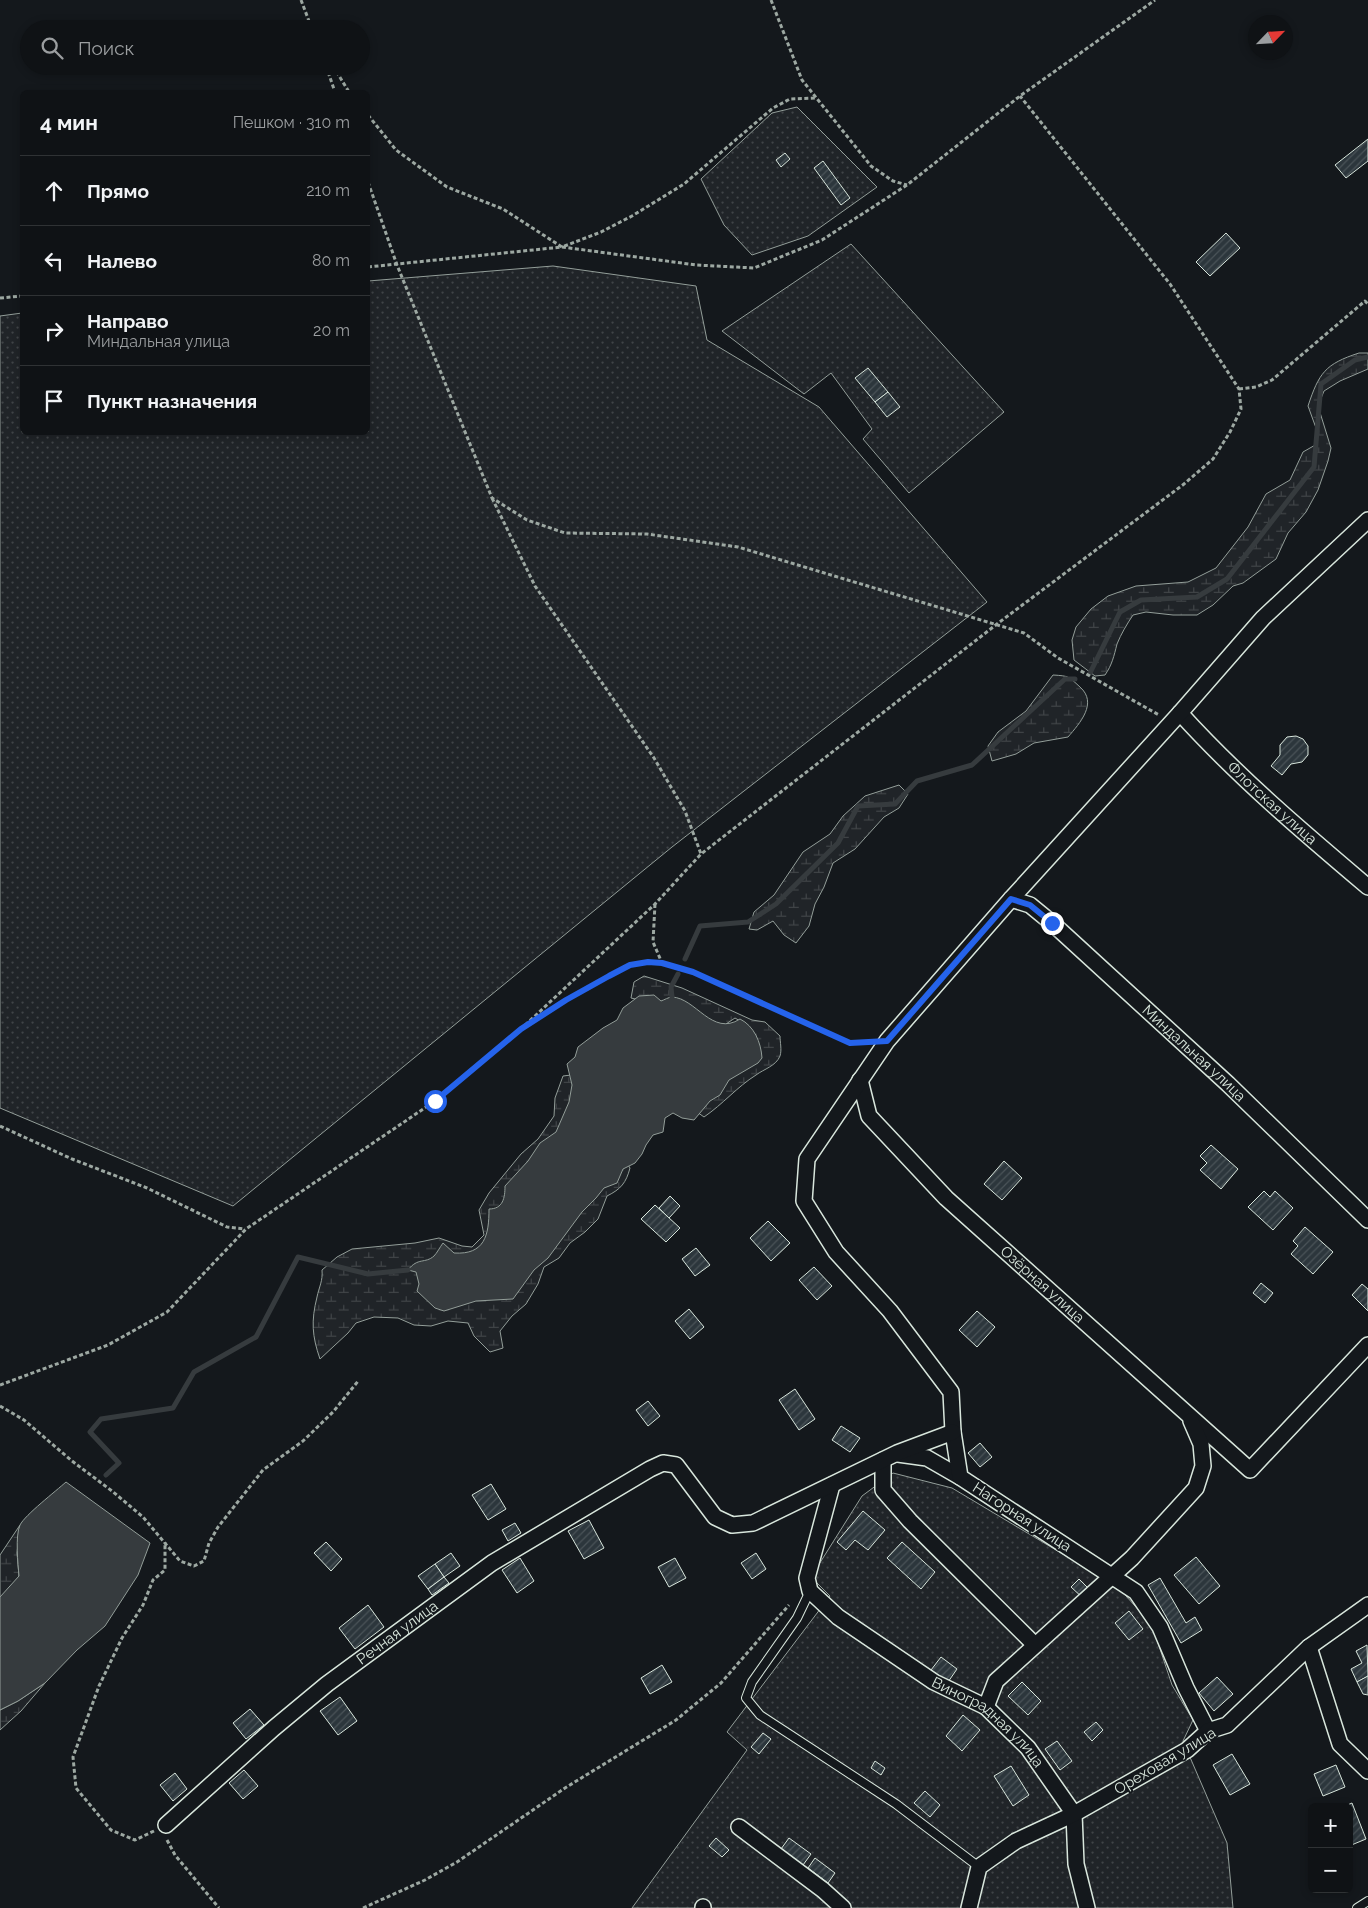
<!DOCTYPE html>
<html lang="ru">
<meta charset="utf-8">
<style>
body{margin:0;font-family:Raleway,sans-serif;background:#1d2022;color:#f1f3f6}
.controls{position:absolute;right:15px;bottom:15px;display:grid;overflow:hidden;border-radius:8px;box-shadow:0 2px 8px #0003}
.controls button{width:45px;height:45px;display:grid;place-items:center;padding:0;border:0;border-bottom:1px solid #2f3234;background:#0f1215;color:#f1f3f6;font:25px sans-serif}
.compass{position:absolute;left:1248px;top:15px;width:45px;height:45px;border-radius:50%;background:#0f1215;box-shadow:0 2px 8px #0003;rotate:65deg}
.stop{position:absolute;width:15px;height:15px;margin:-11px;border:4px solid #2563eb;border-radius:50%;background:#fff}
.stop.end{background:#2563eb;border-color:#fff;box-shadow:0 1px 5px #0008}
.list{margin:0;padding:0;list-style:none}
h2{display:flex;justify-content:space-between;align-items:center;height:65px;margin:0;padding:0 20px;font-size:21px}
h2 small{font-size:16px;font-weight:400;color:#9b9ea0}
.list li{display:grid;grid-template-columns:32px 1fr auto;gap:15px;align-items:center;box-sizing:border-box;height:70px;padding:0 20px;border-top:1px solid #2f3234}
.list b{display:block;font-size:19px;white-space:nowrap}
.list p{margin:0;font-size:16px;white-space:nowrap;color:#9b9ea0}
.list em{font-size:16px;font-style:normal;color:#9b9ea0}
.icon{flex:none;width:28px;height:28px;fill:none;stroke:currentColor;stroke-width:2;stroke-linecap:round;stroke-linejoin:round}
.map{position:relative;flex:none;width:1368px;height:1908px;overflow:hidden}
.search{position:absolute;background:#0f1215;box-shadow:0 2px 8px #0003;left:20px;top:20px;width:350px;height:55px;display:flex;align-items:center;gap:12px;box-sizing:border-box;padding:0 18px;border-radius:28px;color:#9b9ea0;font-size:19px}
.panel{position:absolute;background:#0f1215;box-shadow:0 2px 8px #0003;left:20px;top:90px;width:350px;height:345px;border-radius:8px}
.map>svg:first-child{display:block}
</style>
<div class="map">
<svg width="1368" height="1908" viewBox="0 0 1368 1908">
<defs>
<pattern id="grass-dots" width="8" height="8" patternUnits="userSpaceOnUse" patternTransform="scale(1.25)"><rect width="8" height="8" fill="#202428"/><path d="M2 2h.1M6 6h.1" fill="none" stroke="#404447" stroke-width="1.8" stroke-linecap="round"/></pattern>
<pattern id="wetland-marsh" width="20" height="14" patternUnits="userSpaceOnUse" patternTransform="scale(1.25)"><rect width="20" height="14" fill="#202428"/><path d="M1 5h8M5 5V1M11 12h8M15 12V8" fill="none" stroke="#404447"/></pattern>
<pattern id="building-hatch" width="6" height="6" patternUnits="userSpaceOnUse" patternTransform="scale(1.25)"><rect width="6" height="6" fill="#2c363c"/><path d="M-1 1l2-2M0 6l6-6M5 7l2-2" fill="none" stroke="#4a5358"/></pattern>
</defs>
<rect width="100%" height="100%" fill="#14181c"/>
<g fill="url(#grass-dots)" stroke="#939e99">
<polygon points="797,107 877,187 808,236 752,255 724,225 701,179 772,113"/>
<polygon points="851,244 1004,412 909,493 863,439 872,429 831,373 804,394 722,331"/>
<polygon points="553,266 696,286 707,340 819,407 987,602 672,847 233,1206 0,1108 0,316 22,313 22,432 368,432 368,281"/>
<polygon points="893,1473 952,1488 1118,1587 1152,1625 1172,1685 1193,1720 1183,1741 1227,1843 1233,1908 632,1908 747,1750 727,1732 830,1596 811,1577 862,1496"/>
</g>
<g fill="url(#wetland-marsh)" stroke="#939e99">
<path d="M1359,353H1368V369L1340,381L1324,391L1318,406L1331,448L1328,461L1318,490L1306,512L1288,533L1276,559L1243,583L1233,586L1213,605L1197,615H1173L1146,612L1133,615C1127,624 1121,634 1117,644C1114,656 1112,665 1105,675L1095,676L1074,660L1072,640L1076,627L1091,609L1108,596L1136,586L1188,582L1216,568L1248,527L1266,494L1290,480L1303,452L1317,444L1316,428L1308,406C1319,373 1325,364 1359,353Z"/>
<path d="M1053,675C1069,676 1068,676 1080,687C1098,703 1080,723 1068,737L1034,743L1016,754L992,761L988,746L998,732L1026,711Z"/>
<polygon points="899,785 908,794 899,808 884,817 855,849 833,863 824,887 815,904 809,926 796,943 784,935 773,921 757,930 749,929 754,912 774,895 803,852 830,834 843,816 865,796"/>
<path d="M644,976L682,988L752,1020L765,1022L780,1036C780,1042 782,1050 780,1056C776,1066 764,1069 756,1075C737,1087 723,1104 704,1117L697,1112L747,1025L735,1018L723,1026L656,1004L631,998L634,982Z"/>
<path d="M571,1075L576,1089L565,1128L539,1151L521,1185L509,1187L510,1200L509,1208L496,1217C493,1241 482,1258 462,1270L435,1261L425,1273L424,1290L440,1300L452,1301L454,1293L453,1285L461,1280L477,1282L510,1274L529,1257L534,1262L545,1258L554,1246L570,1218L600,1189L615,1179L626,1162L630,1168C626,1183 621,1189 607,1196L598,1219L585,1232L570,1243L559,1258L544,1267L538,1284L526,1304L512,1316L500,1331L503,1348L490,1352L474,1336L468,1323L448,1321L431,1326L414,1325L398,1318L374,1317L356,1323L348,1333L320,1359C312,1336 311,1321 317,1297C319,1287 323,1281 322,1270L337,1257L352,1249L415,1243L439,1238L462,1246L472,1247L484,1235L479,1210L489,1193L521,1154L538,1139L554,1116L555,1098L563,1076Z"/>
<polygon points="20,1525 17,1553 19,1576 0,1620 0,1555"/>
<polygon points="45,1683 21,1711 0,1730 0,1710 18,1701"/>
</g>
<g fill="#363b3e" stroke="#939e99">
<path d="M654,995L661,1001C664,1000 669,997 672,997C696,998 712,1037 740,1019C754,1026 761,1042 762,1058L758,1063L729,1080L720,1095L710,1101L694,1120L682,1118L673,1113L665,1118L663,1132L653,1135L646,1145L642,1154L635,1163L623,1169L617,1183L604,1188L596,1198L582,1212L548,1258L534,1270L513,1299L476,1301L444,1311L435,1308L417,1291L419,1284L416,1272L408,1270C418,1257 425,1264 434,1256C437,1253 440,1247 443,1243L454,1253C485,1255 489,1235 489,1209C503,1209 505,1198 505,1186L528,1161L540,1143L556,1132L569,1102L572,1085L567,1064L575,1057L578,1047L603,1028L617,1020L623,1008L639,996Z"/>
<path d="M66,1482L150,1543L138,1575L105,1626L77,1650L45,1683L18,1701L0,1710V1597L19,1576C18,1564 15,1536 20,1525C25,1515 56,1491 66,1482Z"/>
</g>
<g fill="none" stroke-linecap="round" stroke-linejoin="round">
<g stroke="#363b3e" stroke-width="5">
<polyline points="1090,673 1120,612 1141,600 1197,597 1227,579 1314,467 1321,384 1355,360 1368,357"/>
<polyline points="685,959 700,926 748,922 776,904 838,843 858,806 895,804 917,781 972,765 1065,679 1075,679"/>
<polyline points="672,997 671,987 678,974"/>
<polyline points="106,1475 119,1463 90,1432 101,1419 173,1408 194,1372 256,1337 298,1257 368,1274 408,1270"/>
</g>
</g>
<g fill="url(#building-hatch)" stroke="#d8e6dc">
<polygon points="1368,139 1368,161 1346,178 1335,165"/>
<polygon points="785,153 790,159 781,167 776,160"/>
<polygon points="823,161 850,198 841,205 814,168"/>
<polygon points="1226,233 1240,248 1210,276 1196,262"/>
<polygon points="868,368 888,392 875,402 855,378"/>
<polygon points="888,392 900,407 887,417 875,402"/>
<polygon points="1296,736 1303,739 1308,746 1308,755 1302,762 1291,764 1282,775 1271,766 1280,755 1280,745 1287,737"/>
<polygon points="1211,1145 1238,1169 1221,1189 1200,1170 1207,1163 1200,1156"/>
<polygon points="1004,1161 1022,1178 1002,1200 984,1184"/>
<polygon points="1264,1191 1270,1197 1275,1191 1293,1208 1273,1230 1248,1207"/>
<polygon points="670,1196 680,1206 669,1218 659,1208"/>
<polygon points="655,1205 680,1228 666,1242 641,1219"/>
<polygon points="768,1221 790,1243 771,1261 750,1238"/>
<polygon points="1305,1227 1333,1252 1313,1274 1291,1254 1298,1246 1293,1241"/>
<polygon points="696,1248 710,1265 695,1276 682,1259"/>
<polygon points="814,1267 832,1286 817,1300 799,1280"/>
<polygon points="1261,1283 1273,1293 1265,1303 1253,1293"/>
<polygon points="1362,1284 1368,1289 1368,1311 1352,1295"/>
<polygon points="689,1309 704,1327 690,1339 675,1321"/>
<polygon points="977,1311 995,1327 977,1347 959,1330"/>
<polygon points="795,1389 815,1419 799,1430 779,1400"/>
<polygon points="648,1401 660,1416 648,1426 636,1410"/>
<polygon points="841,1426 860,1438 850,1452 832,1440"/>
<polygon points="980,1443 992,1457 980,1467 968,1453"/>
<polygon points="491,1484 506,1509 488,1520 472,1495"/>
<polygon points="863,1511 885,1530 868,1550 855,1540 846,1550 837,1542"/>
<polygon points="589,1520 604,1548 584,1559 568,1531"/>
<polygon points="515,1523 521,1533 508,1541 502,1530"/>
<polygon points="326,1542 342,1559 331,1571 314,1553"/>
<polygon points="902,1542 935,1572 921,1589 887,1558"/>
<polygon points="451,1553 460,1566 444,1577 435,1564"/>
<polygon points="756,1553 766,1569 752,1579 741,1563"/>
<polygon points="1196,1557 1220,1586 1199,1604 1174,1575"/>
<polygon points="520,1558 534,1581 517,1593 502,1570"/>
<polygon points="675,1558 686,1578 669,1587 658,1567"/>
<polygon points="435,1564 444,1577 428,1589 418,1576"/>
<polygon points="444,1577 449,1583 432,1595 428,1589"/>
<polygon points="1160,1578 1186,1623 1195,1617 1202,1630 1181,1643 1148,1585"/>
<polygon points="1079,1579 1091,1591 1084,1599 1071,1587"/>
<polygon points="368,1605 384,1627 355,1649 339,1628"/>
<polygon points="1129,1611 1143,1629 1129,1640 1115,1623"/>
<polygon points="1367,1645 1368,1676 1357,1682 1351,1669 1362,1663 1356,1651"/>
<polygon points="941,1657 957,1669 948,1682 931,1670"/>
<polygon points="662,1665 672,1682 650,1694 641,1678"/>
<polygon points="1368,1676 1368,1695 1363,1694 1357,1682"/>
<polygon points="1217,1677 1233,1694 1214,1711 1199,1693"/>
<polygon points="1022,1682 1041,1701 1028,1715 1008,1696"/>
<polygon points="340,1697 357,1721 338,1735 320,1711"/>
<polygon points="250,1709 264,1725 246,1739 233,1723"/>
<polygon points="963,1715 980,1730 962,1751 946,1736"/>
<polygon points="1096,1722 1103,1730 1092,1741 1084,1732"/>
<polygon points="763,1733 771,1739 759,1754 751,1747"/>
<polygon points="1057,1741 1072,1761 1060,1770 1045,1749"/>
<polygon points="1232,1754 1250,1784 1230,1795 1213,1765"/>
<polygon points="875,1761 885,1768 881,1775 871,1768"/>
<polygon points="1336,1765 1345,1787 1323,1796 1314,1774"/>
<polygon points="1011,1766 1029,1795 1013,1806 994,1776"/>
<polygon points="244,1770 258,1786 243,1799 229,1783"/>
<polygon points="175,1773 187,1789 173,1801 160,1785"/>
<polygon points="925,1791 940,1805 930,1817 914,1803"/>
<polygon points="1352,1803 1366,1839 1349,1846 1349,1807 1343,1807"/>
<polygon points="716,1838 729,1850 722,1857 709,1846"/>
<polygon points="789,1838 811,1854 803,1865 781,1849"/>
<polygon points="815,1858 835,1873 828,1883 808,1868"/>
</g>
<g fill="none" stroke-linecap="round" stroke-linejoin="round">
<g stroke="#d8e6dc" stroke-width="10">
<g id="service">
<polyline points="810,1591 797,1618 752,1682 746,1698 760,1715 896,1804 979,1867"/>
<polyline points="1357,1908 1368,1901"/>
</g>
</g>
<g stroke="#d8e6dc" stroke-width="18">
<g id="minor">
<path id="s1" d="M1180,713C1238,777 1303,832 1368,887"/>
<path id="s2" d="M1011,899L1030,905L1052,923L1228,1084L1368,1220"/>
<path id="s3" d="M860,1080L869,1116L946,1198L1250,1470L1368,1345"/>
<polyline points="898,1454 927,1458 960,1477"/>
<polyline points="883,1460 883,1490 910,1521 1035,1645"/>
<path id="s4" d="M832,1485L807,1578L810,1591L838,1617L934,1682L986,1707L1028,1748L1074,1814L1076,1864L1087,1908"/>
<polyline points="1309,1647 1340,1744 1368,1771"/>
<polyline points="986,1707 996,1681 1132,1558 1196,1488 1203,1466 1201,1444 1191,1421"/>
<polyline points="1208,1731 1186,1688 1160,1627 1136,1592 960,1477 953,1432 951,1392 890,1311 836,1252 804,1201 807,1159 887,1041 1011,899 1180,713 1263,618 1368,520"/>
<path id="s5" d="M166,1825L274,1728L327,1684L492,1563L650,1469L663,1463L676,1465L715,1517L732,1525L753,1523L897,1453L953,1432"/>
<polyline points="739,1827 823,1890 843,1908"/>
<polyline points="703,1907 703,1908"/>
<polyline points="969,1908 979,1867 1016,1841 1074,1814 1187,1750 1208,1731 1227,1725 1309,1647 1368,1605"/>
</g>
</g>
<g stroke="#9da8a2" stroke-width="3" stroke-dasharray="4 2.5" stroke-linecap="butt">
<polyline points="301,0 312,29"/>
<polyline points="771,0 802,80 871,166 893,181 907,185"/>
<polyline points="326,66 335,92"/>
<polyline points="333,66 349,92"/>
<polyline points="368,115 396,150 447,187 503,209 562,247 601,232 632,216 684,184 773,108 790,99 817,98"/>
<polyline points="368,182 397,265 492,498 527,520 565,533 647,534 738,547 1024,633 1058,658 1159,715"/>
<polyline points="368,267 562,247 696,265 754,268 822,240 907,185 1020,96 1155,0"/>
<polyline points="0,298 22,296"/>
<polyline points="1239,389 1256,387 1272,380 1365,301 1368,304"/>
<polyline points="492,498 535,586 654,758 685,811 701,854"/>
<polyline points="655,904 653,942 662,963 693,972 850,1043 869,1042"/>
<polyline points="529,1023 566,1000 630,965 648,962 662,963"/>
<polyline points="0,1126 72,1159 147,1188 227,1227 245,1229"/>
<polyline points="0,1385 108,1345 167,1312 246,1229 435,1101 521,1029 655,904 701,854 997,624 1184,484 1213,459 1230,432 1241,409 1239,389 1170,284 1020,96"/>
<polyline points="0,1406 24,1420 72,1461 112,1491 143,1517 180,1561 194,1566 204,1561 209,1543 218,1527 263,1470 303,1441 333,1412 359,1380"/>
<polyline points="154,1831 135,1840 111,1830 76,1788 73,1757 99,1686 122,1638 143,1605 153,1580 165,1570 165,1542"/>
<polyline points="167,1840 175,1855 219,1908"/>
<polyline points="363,1908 425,1880 457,1862 565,1788 676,1720 721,1683 789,1605"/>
</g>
<use href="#service" stroke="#14181c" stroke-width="8"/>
<use href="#minor" stroke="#14181c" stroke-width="15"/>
</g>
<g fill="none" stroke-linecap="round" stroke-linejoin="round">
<polyline stroke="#2563eb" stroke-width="6" points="435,1101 521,1029 566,1000 609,976 630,965 648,962 662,963 693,972 850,1043 887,1041 1011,899 1030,905 1052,923"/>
</g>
<g text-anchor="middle" stroke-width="4" stroke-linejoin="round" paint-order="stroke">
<g font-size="15" fill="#d8e6dc" stroke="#14181c">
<text dy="5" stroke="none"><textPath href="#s1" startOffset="129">Флотская улица</textPath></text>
<text dy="5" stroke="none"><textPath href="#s2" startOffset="241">Миндальная улица</textPath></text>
<text dy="5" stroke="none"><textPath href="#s3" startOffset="279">Озёрная улица</textPath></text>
<text transform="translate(1022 1517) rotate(33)" y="5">Нагорная улица</text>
<text dy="5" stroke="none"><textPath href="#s5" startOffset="301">Речная улица</textPath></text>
<text dy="5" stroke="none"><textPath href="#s4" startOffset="332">Виноградная улица</textPath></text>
<text transform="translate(1165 1761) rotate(-31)" y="5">Ореховая улица</text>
</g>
</g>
</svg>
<div class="controls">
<button>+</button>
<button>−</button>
</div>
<svg class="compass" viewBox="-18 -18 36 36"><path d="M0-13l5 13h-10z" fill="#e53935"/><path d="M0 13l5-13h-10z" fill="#9b9ea0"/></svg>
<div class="stop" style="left:435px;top:1101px"></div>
<div class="stop end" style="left:1052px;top:923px"></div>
<div class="search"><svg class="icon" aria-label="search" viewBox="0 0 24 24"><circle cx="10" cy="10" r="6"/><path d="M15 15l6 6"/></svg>Поиск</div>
<section class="panel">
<h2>4 мин<small>Пешком · 310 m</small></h2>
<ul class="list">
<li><svg class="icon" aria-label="ahead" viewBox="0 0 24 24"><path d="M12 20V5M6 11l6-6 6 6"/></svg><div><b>Прямо</b></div><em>210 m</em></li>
<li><svg class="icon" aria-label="left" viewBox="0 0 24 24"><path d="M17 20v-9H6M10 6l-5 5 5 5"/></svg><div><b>Налево</b></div><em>80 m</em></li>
<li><svg class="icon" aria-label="right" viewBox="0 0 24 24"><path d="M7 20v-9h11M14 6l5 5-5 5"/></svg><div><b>Направо</b><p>Миндальная улица</p></div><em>20 m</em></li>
<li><svg class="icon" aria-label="arrive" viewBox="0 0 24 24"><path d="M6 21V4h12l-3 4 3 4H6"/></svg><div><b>Пункт назначения</b></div></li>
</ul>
</section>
</div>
